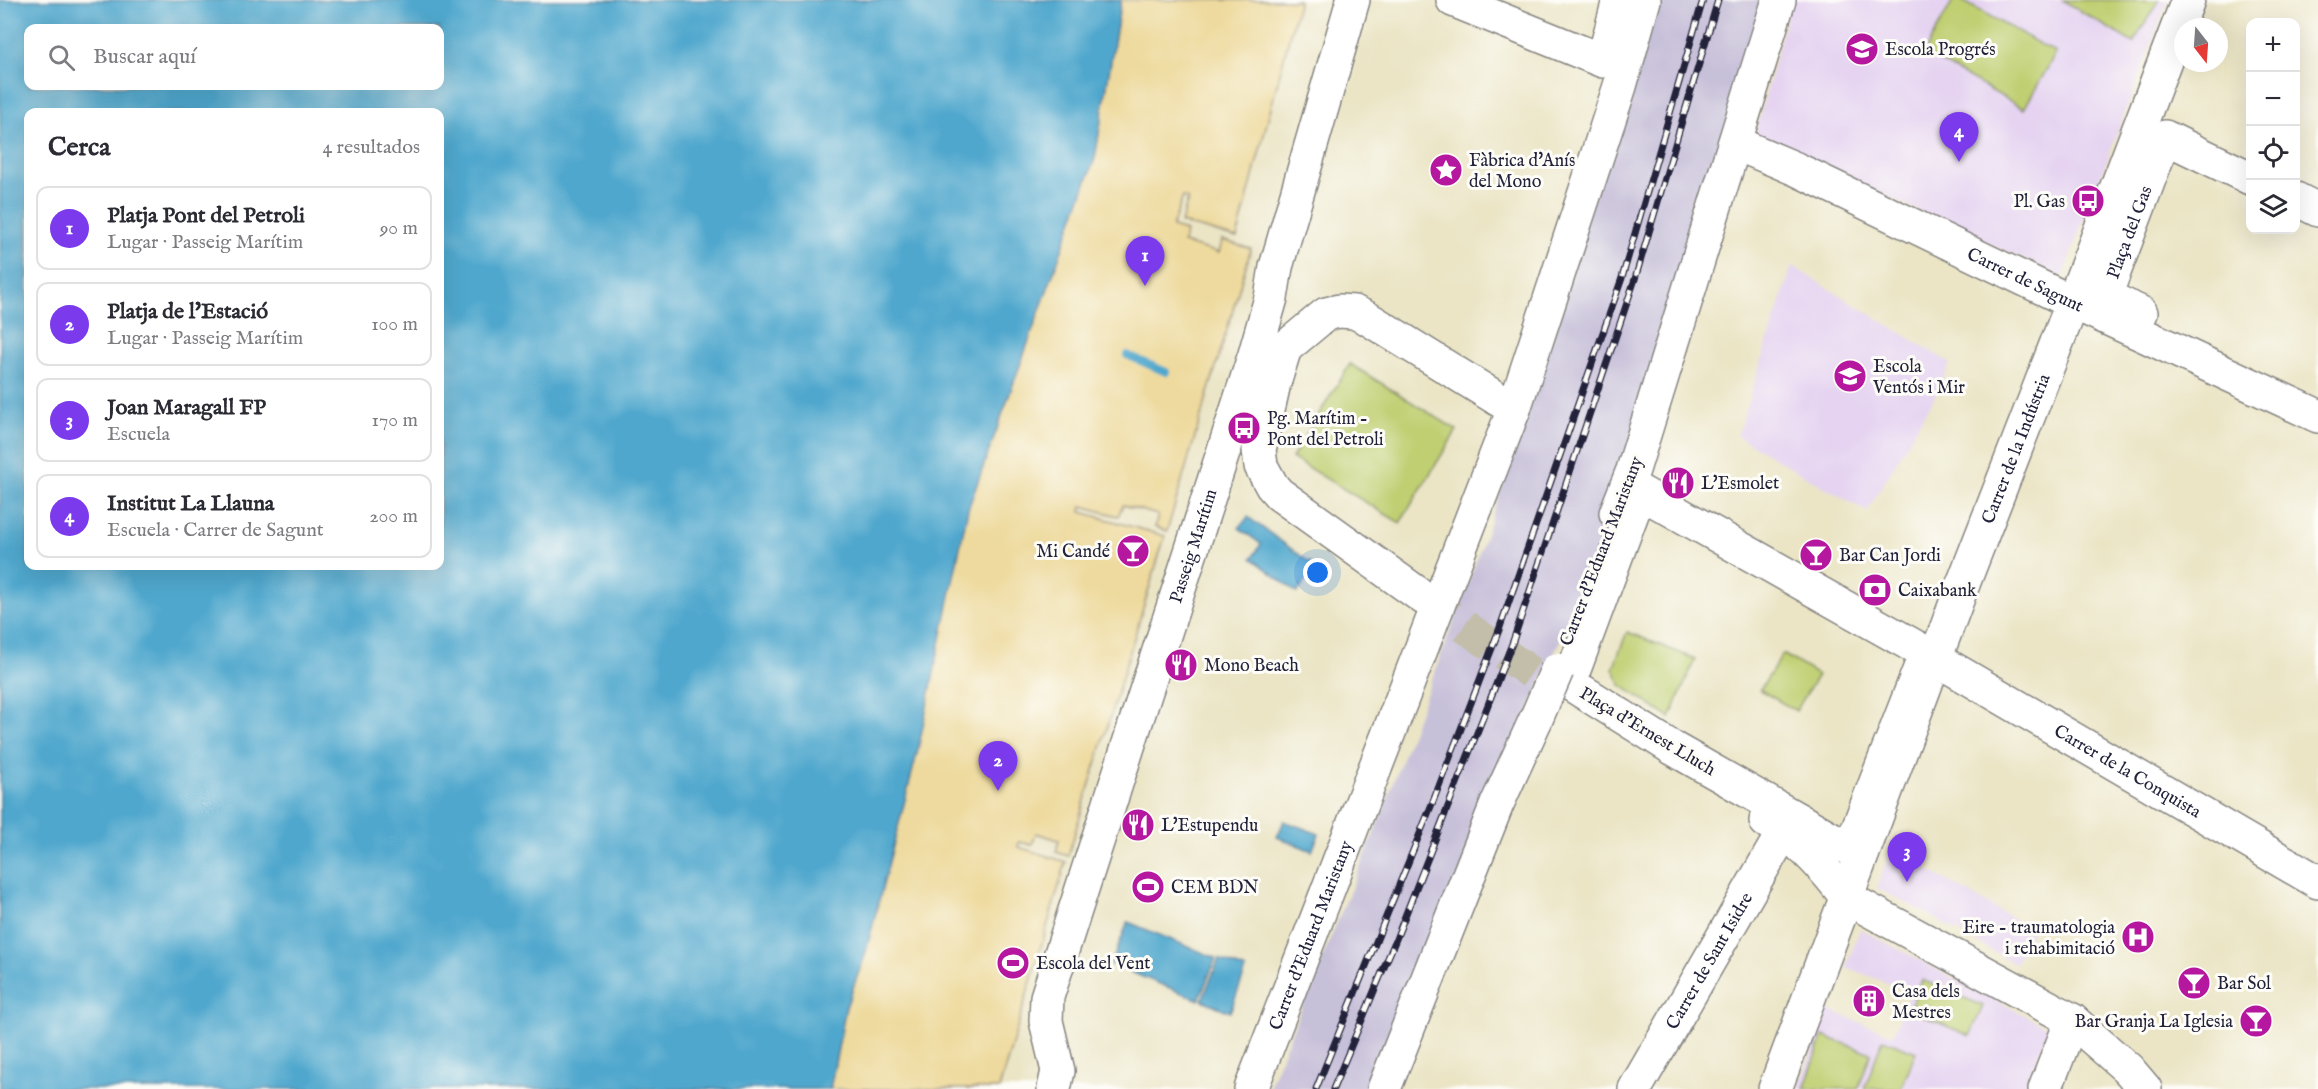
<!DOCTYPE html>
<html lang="es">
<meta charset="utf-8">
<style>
body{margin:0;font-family:"IM FELL English",serif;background:#f7f7f7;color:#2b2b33}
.controls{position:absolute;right:18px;top:18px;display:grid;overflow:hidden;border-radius:12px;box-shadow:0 6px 24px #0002}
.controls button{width:54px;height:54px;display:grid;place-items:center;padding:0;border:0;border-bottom:2px solid #e1e1e2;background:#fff;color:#2b2b33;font:30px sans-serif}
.compass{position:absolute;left:2174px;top:18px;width:54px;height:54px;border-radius:50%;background:#fff;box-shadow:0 6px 24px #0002;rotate:163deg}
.you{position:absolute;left:1318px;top:573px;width:21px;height:21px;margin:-15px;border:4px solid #fff;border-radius:50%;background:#1a73e8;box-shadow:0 0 0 9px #1a73e833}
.badge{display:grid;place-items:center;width:39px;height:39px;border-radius:50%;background:#7c3aed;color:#fff;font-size:20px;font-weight:700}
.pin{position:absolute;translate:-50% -50px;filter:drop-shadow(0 2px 3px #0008)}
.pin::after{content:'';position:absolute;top:32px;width:21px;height:18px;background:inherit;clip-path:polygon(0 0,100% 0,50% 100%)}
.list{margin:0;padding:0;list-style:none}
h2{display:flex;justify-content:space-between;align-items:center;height:78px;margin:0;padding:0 24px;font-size:26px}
h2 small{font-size:20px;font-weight:400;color:#7c7c81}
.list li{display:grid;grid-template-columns:39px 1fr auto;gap:18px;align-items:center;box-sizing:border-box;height:84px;margin:0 12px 12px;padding:0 12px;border:2px solid #e1e1e2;border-radius:12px}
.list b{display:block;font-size:22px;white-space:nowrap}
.list p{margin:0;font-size:20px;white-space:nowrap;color:#7c7c81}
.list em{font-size:20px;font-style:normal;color:#7c7c81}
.icon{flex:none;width:33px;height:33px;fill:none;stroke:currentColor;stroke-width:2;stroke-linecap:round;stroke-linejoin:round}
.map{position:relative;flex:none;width:2318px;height:1089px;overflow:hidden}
.search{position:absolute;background:#fff;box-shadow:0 6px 24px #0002;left:24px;top:24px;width:420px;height:66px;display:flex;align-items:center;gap:15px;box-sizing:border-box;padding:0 21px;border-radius:12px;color:#7c7c81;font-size:22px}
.panel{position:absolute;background:#fff;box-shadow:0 6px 24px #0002;left:24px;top:108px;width:420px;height:462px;border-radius:12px}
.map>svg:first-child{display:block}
</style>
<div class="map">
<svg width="2318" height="1089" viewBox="0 0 2318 1089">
<rect width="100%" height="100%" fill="#fdfcf7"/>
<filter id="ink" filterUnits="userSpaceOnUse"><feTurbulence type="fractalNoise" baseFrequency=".0167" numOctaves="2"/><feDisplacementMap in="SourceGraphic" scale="12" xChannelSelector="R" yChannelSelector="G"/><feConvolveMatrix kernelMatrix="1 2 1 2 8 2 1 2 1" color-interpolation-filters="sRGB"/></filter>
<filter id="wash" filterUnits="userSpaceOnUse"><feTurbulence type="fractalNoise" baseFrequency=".008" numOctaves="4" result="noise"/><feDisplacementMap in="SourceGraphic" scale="24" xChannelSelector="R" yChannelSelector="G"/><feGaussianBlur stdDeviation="1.35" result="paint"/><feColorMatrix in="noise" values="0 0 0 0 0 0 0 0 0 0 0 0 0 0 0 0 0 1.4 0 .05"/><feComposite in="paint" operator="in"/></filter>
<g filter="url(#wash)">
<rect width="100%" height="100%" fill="#ebe5c6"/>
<g fill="#e5d3f1">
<polygon points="1791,0 2168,0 2062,277 1755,135"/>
<polygon points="1792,266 1950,363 1939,389 1867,512 1737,436"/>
<polygon points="1891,849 2033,930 2015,964 1922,911 1877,888"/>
<polygon points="1860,929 2049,1028 2024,1089 1798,1089 1828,1010 1893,1035 1910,992 1846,967"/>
</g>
<polygon fill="#c7c0d9" points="1653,0 1772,0 1684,287 1584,592 1542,678 1379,1089 1268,1089 1375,831 1487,532 1544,356"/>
<g fill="#bfcf71" stroke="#707856" stroke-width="1.5">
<polygon points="1953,0 1961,0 2056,53 2024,109 1924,53"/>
<polygon points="2062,0 2159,0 2133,43"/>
<polygon points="1350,364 1457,430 1400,523 1292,458"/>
<polygon points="1627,632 1695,659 1670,718 1621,685 1613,668"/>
<polygon points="1783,654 1818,675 1796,711 1760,690"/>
<polygon points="1922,980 1983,1006 1970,1036 1909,1010"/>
<polygon points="1823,1036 1871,1053 1858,1089 1804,1089"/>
<polygon points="1883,1039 1916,1052 1901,1089 1864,1089"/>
</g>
<polygon fill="#eeda9e" stroke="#887e6c" stroke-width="1.5" points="1121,0 1299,0 1237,238 1181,223 1188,199 1183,197 1172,227 1186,231 1183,243 1219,253 1222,240 1251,249 1167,531 1155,527 1158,515 1123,505 1118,516 1082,506 1081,512 1165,536 1068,856 1056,852 1059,840 1036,833 1032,845 1019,842 1018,847 1066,862 999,1089 830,1089 846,1007 865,955 968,509 1095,158"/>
<g fill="#50a7cd" stroke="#396484" stroke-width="1.5" fill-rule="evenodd">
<path d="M0,0H1121L1095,158L968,509L918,750L865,955L846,1007L830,1089H0ZM440,28V86H28V28ZM28,112H440V566H28Z"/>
<polygon points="1248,517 1316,567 1297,593 1252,558 1261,544 1239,528"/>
<polygon points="1284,821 1319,834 1312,851 1277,837"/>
<polygon points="1128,922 1216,958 1199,1000 1111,964"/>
<polygon points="1219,959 1246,970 1230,1012 1202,1000"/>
</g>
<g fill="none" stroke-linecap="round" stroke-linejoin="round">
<polyline stroke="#50a7cd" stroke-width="8" points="1127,355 1166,372"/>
</g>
</g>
<g filter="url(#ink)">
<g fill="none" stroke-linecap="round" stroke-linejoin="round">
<polyline stroke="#c3beaa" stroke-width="33" stroke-dasharray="33 16" stroke-linecap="butt" points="1424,598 1556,690"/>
<g stroke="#868480" stroke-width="36">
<g id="minor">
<polyline points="1453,0 1603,61 1619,0"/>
<path id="s1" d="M1735,143L1796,169L2057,295L2318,416"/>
<polyline points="2296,199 2318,210"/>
<path id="s2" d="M2141,313L2105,296L2165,137L2250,178"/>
<polygon points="1640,492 1926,653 1850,849 1674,749 1569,683"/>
<polyline points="1616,513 1633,470 1779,0"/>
<polyline points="1424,598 1279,494 1272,486 1261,466 1259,450 1274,383 1285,348 1326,314 1339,311 1354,312 1367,318 1514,409"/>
<path id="s3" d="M1936,659L2318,882"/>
<path d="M1766,821C1799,839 1825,868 1847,898L2072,1020L2128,1069L2145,1089"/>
<path id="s4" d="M1054,1089L1058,1071L1046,1021L1047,997L1255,354L1271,298L1276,267L1353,0"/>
<path id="s5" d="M1251,1089L1514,409L1620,86L1644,0"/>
<polyline points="1384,1089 1497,804 1536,719"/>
<path id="s6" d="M1635,1089L1784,831"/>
<path id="s7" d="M1775,1089L1963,584L2084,273L2188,0"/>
<polyline points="2045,1089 2072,1020"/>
</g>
</g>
<use href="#minor" stroke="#fff" stroke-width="33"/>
<g stroke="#22223b" stroke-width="7">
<g id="rail">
<polyline points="1316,1089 1434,799 1499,630 1622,278 1703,0"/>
<polyline points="1333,1089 1396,939 1513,641 1635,279 1718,0"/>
</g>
</g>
<use href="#rail" stroke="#fdfcf7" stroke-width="4.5" stroke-dasharray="14" stroke-linecap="butt"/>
<g stroke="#868480" stroke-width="36" stroke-linecap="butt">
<polyline id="minor-bridge" points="1536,719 1557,670"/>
</g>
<use href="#minor-bridge" stroke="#fff" stroke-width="33"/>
</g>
</g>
<defs>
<g id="school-disc" transform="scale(1.725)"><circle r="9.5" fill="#b5179e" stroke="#fdfcf7"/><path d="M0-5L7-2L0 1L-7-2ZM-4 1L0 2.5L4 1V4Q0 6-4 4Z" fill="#fff"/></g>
<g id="sight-disc" transform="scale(1.725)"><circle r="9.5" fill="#b5179e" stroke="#fdfcf7"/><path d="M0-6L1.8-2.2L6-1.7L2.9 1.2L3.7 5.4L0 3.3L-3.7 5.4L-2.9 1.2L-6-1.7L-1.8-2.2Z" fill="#fff"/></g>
<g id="bus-disc" transform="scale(1.725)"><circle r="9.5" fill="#b5179e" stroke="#fdfcf7"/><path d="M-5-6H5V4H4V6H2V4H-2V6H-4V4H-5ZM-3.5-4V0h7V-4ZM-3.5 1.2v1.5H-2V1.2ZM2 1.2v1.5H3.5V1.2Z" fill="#fff"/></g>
<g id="restaurant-disc" transform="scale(1.725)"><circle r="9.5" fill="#b5179e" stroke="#fdfcf7"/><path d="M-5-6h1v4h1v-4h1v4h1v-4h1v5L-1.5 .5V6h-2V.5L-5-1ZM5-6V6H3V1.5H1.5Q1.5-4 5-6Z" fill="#fff"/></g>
<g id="bar-disc" transform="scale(1.725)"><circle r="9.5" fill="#b5179e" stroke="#fdfcf7"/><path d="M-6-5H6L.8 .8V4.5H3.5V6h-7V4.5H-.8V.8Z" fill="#fff"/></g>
<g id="bank-disc" transform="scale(1.725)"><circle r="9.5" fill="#b5179e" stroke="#fdfcf7"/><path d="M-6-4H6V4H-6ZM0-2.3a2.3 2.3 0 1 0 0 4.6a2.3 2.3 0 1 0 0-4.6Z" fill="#fff"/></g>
<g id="stadium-disc" transform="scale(1.725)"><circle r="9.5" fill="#b5179e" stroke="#fdfcf7"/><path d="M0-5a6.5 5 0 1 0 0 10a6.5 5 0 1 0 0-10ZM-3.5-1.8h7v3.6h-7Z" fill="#fff"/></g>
<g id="hospital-disc" transform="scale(1.725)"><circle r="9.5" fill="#b5179e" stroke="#fdfcf7"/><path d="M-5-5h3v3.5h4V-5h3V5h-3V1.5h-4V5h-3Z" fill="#fff"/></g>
<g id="building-disc" transform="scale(1.725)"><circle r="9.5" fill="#b5179e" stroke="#fdfcf7"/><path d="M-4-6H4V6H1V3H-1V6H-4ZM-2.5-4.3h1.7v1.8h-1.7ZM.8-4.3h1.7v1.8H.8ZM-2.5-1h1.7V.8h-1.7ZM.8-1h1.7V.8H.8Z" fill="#fff"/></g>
</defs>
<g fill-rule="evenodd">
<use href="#school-disc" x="1862" y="49"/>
<use href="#sight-disc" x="1446" y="170"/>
<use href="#bus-disc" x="2088" y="201"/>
<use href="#school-disc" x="1850" y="376"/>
<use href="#bus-disc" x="1244" y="428"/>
<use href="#restaurant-disc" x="1678" y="483"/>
<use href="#bar-disc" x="1133" y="551"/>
<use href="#bar-disc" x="1816" y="555"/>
<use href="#bank-disc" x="1875" y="590"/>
<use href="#restaurant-disc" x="1181" y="665"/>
<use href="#restaurant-disc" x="1138" y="825"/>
<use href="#stadium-disc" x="1148" y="887"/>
<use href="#hospital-disc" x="2138" y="937"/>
<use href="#stadium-disc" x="1013" y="963"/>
<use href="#bar-disc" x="2194" y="983"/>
<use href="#building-disc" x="1869" y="1001"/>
<use href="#bar-disc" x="2256" y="1021"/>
</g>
<g text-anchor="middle" stroke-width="6" stroke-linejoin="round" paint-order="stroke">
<g font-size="18" fill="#22223b" stroke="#fdfcf7" text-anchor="start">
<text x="1885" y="55">Escola Progrés</text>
<text x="1469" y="166">Fàbrica d'Anís<tspan x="1469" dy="21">del Mono</tspan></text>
<text x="2065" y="207" text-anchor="end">Pl. Gas</text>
<text x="1873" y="372">Escola<tspan x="1873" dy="21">Ventós i Mir</tspan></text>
<text x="1267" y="424">Pg. Marítim -<tspan x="1267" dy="21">Pont del Petroli</tspan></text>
<text x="1701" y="489">L'Esmolet</text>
<text x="1110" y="557" text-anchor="end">Mi Candé</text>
<text x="1839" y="561">Bar Can Jordi</text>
<text x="1898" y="596">Caixabank</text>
<text x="1204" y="671">Mono Beach</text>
<text x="1161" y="831">L'Estupendu</text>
<text x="1171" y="893">CEM BDN</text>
<text x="2115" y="933" text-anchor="end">Eire - traumatologia<tspan x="2115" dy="21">i rehabimitació</tspan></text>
<text x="1036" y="969">Escola del Vent</text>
<text x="2217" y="989">Bar Sol</text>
<text x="1892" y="997">Casa dels<tspan x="1892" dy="21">Mestres</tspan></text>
<text x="2233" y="1027" text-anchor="end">Bar Granja La Iglesia</text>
</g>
<g font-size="18" fill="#22223b" stroke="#fdfcf7">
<text dy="6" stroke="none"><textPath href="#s2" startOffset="108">Plaça del Gas</textPath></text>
<text dy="6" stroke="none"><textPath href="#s1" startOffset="321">Carrer de Sagunt</textPath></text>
<text dy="6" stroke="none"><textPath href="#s7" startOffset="684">Carrer de la Indústria</textPath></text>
<text dy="6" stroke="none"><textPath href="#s4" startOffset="568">Passeig Marítim</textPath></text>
<text transform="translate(1601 551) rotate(-69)" y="6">Carrer d'Eduard Maristany</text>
<text transform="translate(1648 731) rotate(31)" y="6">Plaça d'Ernest Lluch</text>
<text dy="6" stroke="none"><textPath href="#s3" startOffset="222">Carrer de la Conquista</textPath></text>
<text dy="6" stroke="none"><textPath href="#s5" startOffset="165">Carrer d'Eduard Maristany</textPath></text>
<text dy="6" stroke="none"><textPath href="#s6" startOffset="148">Carrer de Sant Isidre</textPath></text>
</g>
</g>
</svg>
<div class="controls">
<button>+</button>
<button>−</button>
<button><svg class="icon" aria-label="locate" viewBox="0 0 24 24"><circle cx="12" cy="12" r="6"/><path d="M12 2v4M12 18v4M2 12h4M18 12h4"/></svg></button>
<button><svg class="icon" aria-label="layers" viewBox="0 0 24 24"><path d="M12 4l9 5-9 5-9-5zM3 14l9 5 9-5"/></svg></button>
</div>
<svg class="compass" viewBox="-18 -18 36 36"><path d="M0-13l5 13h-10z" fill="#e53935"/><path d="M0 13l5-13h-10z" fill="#7c7c81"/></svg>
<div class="you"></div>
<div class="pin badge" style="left:1145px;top:286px">1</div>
<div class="pin badge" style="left:998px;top:791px">2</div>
<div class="pin badge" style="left:1907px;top:882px">3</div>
<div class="pin badge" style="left:1959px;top:162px">4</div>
<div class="search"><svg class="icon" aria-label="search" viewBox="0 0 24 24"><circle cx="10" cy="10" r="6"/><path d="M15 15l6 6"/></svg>Buscar aquí</div>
<section class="panel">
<h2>Cerca<small>4 resultados</small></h2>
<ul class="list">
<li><span class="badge">1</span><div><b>Platja Pont del Petroli</b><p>Lugar · Passeig Marítim</p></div><em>90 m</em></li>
<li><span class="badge">2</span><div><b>Platja de l'Estació</b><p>Lugar · Passeig Marítim</p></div><em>100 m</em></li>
<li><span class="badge">3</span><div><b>Joan Maragall FP</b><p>Escuela</p></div><em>170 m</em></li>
<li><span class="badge">4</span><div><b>Institut La Llauna</b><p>Escuela · Carrer de Sagunt</p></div><em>200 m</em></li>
</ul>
</section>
</div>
